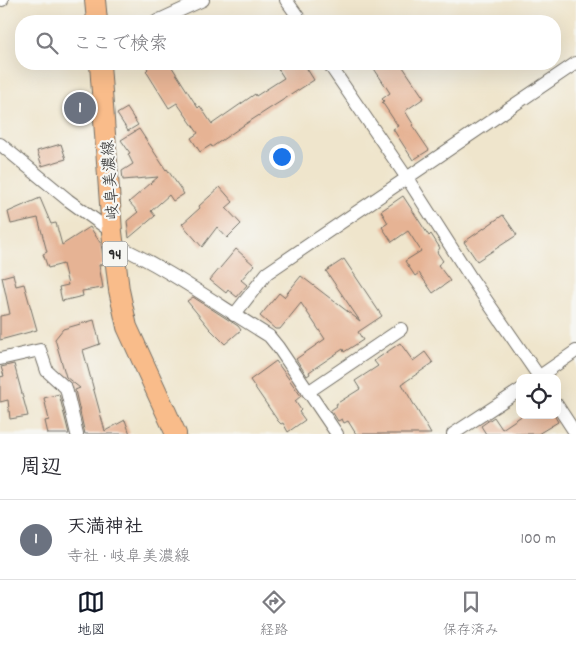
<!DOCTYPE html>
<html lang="ja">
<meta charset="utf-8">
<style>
body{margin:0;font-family:Dekko,"Klee One",sans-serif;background:#f7f7f7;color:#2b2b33}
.controls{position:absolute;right:15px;bottom:15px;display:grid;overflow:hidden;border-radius:10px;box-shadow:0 5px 20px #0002}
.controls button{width:45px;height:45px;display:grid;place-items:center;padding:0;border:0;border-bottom:1px solid #e1e1e2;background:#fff;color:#2b2b33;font:25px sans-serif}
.you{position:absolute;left:281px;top:156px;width:18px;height:18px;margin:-12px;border:4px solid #fff;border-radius:50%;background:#1a73e8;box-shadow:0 0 0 8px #1a73e833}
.badge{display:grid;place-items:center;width:32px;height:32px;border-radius:50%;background:#111827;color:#fff;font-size:16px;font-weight:700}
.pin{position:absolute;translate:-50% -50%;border:2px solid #fff;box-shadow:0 1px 5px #0006}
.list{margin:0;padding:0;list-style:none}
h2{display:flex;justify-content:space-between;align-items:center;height:65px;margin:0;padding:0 20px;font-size:21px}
h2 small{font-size:16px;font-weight:400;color:#7c7c81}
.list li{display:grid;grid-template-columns:32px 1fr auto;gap:15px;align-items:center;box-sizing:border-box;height:80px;padding:0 20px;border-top:1px solid #e1e1e2}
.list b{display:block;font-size:19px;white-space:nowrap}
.list p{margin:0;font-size:16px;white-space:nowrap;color:#7c7c81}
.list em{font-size:16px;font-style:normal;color:#7c7c81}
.icon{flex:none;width:28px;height:28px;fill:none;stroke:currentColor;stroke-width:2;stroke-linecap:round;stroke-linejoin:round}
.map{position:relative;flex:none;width:576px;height:434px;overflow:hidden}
.search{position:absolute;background:#fff;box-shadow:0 5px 20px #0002;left:15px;right:15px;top:15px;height:55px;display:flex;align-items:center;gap:12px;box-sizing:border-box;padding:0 18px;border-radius:20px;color:#7c7c81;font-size:19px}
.sheet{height:145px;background:#fff}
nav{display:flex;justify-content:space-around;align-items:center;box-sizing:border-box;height:70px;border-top:1px solid #e1e1e2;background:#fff;font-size:14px;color:#7c7c81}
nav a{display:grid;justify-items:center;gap:2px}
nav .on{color:#111827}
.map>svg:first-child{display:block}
</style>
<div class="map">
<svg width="576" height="434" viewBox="0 0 576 434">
<rect width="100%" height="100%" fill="#f6f6f2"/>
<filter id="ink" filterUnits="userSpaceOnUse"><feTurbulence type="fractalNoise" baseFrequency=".02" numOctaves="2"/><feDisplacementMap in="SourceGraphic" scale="10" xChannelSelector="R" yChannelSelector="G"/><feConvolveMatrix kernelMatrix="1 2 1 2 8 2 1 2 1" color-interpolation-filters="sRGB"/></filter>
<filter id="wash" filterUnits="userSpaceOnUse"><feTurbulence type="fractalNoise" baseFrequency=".0096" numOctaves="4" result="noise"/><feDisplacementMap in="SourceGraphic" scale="20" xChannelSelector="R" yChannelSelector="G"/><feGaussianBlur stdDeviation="1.12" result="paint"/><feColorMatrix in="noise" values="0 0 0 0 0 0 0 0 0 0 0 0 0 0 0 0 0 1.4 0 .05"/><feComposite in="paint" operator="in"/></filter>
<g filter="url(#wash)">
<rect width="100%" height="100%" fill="#efe5cc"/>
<g id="blocks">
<g fill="#e6b394">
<polygon points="145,64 170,64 198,108 200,106 212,124 255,94 256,96 284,78 275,64 304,64 314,80 244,125 212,147 211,145 200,152 191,138 198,133 177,103 169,108 146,71 148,69"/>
<polygon points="371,64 401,64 424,98 405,111 413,124 412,125 429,150 413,160 393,129 398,126 382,102 384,101 382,99 390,93"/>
<polygon points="127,108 138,125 128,131 117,114"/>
<polygon points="139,129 166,170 167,169 184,194 173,201 169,195 151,211 155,216 129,238 127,221 138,212 129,202 158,177 123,180 122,171 133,164 128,154 130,153 121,140"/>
<polygon points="61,144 66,159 42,166 37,151"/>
<polygon points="220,187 233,202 226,208 241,224 227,238 217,227 202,247 182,224 200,208 199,206"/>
<polygon points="403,196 429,236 431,234 440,248 437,252 443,261 438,265 450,281 433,293 419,273 415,276 405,261 421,251 408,231 392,242 382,227 388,223 381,211"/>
<polygon points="40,198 51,224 56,223 62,245 90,227 101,244 104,264 99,265 103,288 82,291 83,296 62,301 59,287 68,285 63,264 48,268 43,254 47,252 38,218 11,224 8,212"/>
<polygon points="503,215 517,235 477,261 464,242"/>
<polygon points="236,249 254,265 241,280 247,285 237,297 228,290 226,293 210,280"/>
<polygon points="344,259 382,316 358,332 363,340 344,352 343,349 309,372 310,374 307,376 296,359 325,339 301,303 280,329 275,329 260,316 279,293 284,297 301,276 360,321 326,271"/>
<polygon points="13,274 16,286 24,284 37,330 0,340 0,316 10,314 2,277"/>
<polygon points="193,297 238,326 241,330 225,344 210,329 187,301"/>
<polygon points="94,320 100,344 83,350 105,431 125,420 130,434 85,434 75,390 80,388 66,377 55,339 63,329"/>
<polygon points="400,343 413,361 425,352 433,363 402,384 431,434 356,434 348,421 344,423 342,419 338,421 331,410 337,406 336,404 360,389 355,381 378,366 374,361"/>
<polygon points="276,361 301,396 295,401 301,410 299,412 305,420 288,432 283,423 281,424 278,421 250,380"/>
<polygon points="14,364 28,416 10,419 8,400 0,402 0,377 4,376 1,367"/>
<polygon points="59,394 69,434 48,434 45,421 49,420 44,398"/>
<polygon points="523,415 554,415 558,422 538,434 486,434 481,426 494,417 502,429"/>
</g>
</g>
</g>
<g filter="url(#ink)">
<use href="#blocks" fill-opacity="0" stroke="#706c63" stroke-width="1"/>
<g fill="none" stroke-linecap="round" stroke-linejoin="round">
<g stroke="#706c63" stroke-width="14">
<g id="minor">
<polyline points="0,0 2,0"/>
<polyline points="286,0 301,21"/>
<polyline points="157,21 203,0"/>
<polyline points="329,64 407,178 471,278 540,378"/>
<polyline points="0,144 68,200 112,232"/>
<path d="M114,244C169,269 218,305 269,336L278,347L337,434"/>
<polyline points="234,315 267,273 576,63"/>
<polyline points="0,359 40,350 47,371 66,388 77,434"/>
<polyline points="537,378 576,351"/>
<polyline points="308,392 401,329"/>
<polyline points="557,405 576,434"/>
<polyline points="453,434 520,390"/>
</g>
</g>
<g stroke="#706c63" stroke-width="22">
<g id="primary">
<polyline points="95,0 97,21"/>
<polyline points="100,64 112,232 119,290 127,327 176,434"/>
</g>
</g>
<use href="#minor" stroke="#fff" stroke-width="12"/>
<use href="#primary" stroke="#f9bc8a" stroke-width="20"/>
</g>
</g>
<g text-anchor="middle" stroke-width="4.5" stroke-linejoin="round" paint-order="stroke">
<rect fill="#f6f6f2" stroke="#686867" stroke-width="1" x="102.5" y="241.5" width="25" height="25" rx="4"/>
<g font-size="15" font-weight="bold" fill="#2b2b2b">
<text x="115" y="259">94</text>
</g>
<g font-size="16" fill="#2b2b2b" stroke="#f6f6f2">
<text transform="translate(109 180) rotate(-94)" y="6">岐阜美濃線</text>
</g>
</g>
</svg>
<div class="controls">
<button><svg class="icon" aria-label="locate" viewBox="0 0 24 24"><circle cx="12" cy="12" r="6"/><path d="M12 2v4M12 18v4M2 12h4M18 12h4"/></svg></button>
</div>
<div class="you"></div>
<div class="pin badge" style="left:80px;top:108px;background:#6b7280">1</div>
<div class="search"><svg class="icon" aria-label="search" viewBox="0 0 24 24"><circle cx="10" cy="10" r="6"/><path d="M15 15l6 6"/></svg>ここで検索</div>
</div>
<section class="sheet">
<h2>周辺<small></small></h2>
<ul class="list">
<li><span class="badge" style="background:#6b7280">1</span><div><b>天満神社</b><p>寺社 · 岐阜美濃線</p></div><em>100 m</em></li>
</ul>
</section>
<nav>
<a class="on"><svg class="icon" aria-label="map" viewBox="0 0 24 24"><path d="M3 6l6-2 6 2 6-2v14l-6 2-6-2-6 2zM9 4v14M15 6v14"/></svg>地図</a>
<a><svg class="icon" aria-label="directions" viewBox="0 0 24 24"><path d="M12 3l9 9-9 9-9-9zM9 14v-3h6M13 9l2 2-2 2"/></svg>経路</a>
<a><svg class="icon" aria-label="saved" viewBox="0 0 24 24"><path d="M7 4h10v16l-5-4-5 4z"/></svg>保存済み</a>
</nav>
